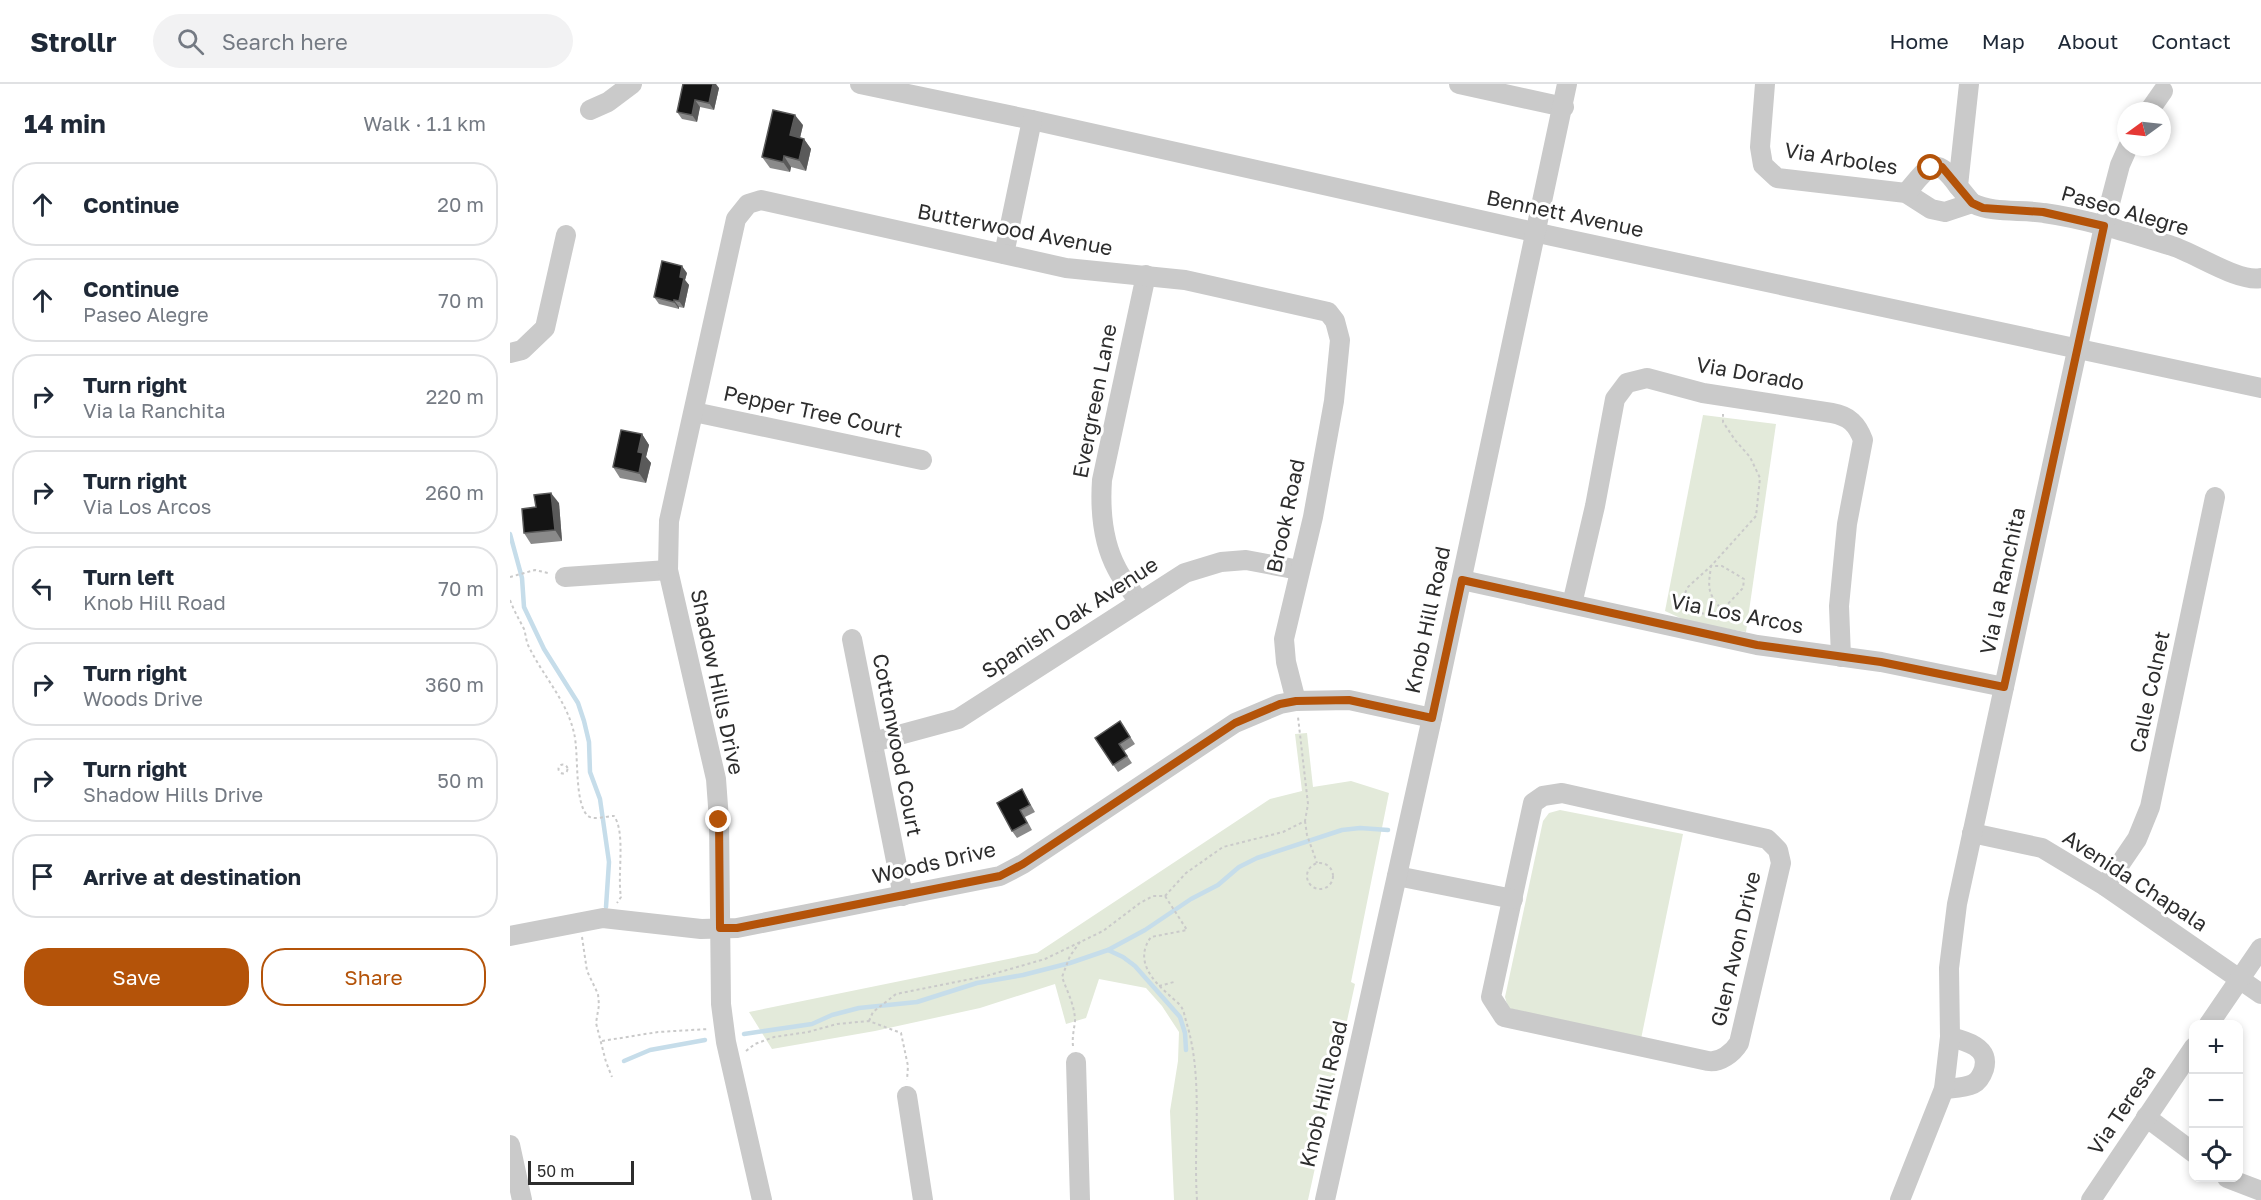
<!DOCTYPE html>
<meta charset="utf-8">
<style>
body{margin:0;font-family:"Golos Text",sans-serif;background:#f2f2f3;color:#1f2937}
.controls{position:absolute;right:18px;bottom:18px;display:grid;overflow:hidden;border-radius:12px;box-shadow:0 3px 9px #0003}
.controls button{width:54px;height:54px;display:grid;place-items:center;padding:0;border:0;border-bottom:2px solid #e0e1e3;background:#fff;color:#1f2937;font:30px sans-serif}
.compass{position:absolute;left:1607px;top:18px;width:54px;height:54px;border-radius:50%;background:#fff;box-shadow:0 3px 9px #0003;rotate:255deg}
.scale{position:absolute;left:18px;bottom:15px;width:106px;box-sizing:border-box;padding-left:6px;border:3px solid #2d2d2d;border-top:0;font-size:16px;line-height:21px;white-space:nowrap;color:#2d2d2d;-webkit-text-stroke:4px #fff;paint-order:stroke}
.stop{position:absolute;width:18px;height:18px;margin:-14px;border:4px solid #b45309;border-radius:50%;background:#fff}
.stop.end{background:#b45309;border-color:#fff;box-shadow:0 2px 6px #0008}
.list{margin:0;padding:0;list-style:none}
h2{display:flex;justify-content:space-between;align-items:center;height:78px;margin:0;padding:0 24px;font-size:26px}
h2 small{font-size:20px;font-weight:400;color:#747a83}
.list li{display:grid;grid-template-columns:39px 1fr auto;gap:18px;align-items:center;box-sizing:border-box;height:84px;margin:0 12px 12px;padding:0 12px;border:2px solid #e0e1e3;border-radius:24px}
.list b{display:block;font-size:22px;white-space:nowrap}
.list p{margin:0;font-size:20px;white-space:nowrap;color:#747a83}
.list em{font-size:20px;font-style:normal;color:#747a83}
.actions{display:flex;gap:12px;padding:18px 24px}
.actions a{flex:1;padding:14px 0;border:2px solid #b45309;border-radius:24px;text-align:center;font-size:21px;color:#b45309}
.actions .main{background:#b45309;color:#fff}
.icon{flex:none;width:33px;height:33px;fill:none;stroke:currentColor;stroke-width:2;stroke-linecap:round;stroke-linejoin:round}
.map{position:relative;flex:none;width:1751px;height:1116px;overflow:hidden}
header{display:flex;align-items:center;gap:36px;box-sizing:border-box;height:84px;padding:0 30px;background:#fff;border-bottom:2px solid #e0e1e3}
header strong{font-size:28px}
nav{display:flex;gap:33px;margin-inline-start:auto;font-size:21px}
.search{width:420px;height:54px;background:#f2f2f3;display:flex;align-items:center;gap:15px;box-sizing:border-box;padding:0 21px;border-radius:33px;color:#747a83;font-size:22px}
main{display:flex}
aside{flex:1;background:#fff}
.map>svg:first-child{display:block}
</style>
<header>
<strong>Strollr</strong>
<div class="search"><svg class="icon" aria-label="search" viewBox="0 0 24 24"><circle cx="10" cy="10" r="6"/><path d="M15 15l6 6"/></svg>Search here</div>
<nav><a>Home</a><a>Map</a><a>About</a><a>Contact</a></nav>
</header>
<main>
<aside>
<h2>14 min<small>Walk · 1.1 km</small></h2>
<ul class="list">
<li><svg class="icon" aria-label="ahead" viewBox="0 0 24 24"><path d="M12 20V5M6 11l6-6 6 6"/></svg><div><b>Continue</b></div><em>20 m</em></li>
<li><svg class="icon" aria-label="ahead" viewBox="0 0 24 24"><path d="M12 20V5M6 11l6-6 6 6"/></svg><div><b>Continue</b><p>Paseo Alegre</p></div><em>70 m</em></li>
<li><svg class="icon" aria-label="right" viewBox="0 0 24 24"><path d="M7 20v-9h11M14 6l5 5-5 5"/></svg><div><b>Turn right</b><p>Via la Ranchita</p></div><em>220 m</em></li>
<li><svg class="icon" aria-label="right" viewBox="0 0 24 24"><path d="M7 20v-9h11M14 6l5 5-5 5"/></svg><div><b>Turn right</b><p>Via Los Arcos</p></div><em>260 m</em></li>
<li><svg class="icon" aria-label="left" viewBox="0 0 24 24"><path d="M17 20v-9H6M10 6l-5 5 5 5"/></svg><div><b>Turn left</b><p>Knob Hill Road</p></div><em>70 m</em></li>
<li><svg class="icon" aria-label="right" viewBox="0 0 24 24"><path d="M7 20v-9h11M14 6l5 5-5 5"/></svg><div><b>Turn right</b><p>Woods Drive</p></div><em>360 m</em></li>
<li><svg class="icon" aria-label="right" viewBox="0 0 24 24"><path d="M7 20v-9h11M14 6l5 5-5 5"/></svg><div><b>Turn right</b><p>Shadow Hills Drive</p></div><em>50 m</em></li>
<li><svg class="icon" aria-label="arrive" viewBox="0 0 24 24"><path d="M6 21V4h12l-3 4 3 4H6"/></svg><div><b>Arrive at destination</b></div></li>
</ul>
<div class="actions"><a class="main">Save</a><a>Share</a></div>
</aside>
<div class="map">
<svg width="1751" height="1116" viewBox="0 0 1751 1116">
<rect width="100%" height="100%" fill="#fff"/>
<g fill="#e3eada">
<polygon points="1193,331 1266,340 1236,548 1179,538 1155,527"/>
<polygon points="797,649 803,703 841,697 879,709 841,898 845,900 798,1116 664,1116 660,1027 668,977 669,948 652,922 636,904 589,895 576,934 556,940 545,900 470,924 365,947 262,965 239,928 527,869 760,715 792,707 785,650"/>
<polygon points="1050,726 1173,750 1131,955 998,924 995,913 1033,737 1039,729"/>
</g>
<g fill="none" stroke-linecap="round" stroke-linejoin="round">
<g stroke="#c6ddea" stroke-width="4.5">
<polyline points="0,450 12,494 14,523 34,565 68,619 74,637 79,658 80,688 90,715 99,778 96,823"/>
<polyline points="598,866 613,873 625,882 670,933 675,949 676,966"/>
<polyline points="234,950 302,940 322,931 349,924 407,918 467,899 513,891 560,879 598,866 635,846 681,815 708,801 729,783 747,774 832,746 850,744 878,746"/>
<polyline points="114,977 140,966 195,956"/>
</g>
<g stroke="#cacaca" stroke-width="2" stroke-dasharray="3 3" stroke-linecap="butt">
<polyline points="0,493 25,486 38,489"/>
<path d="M0,516C4,527 9,535 14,545C16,551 16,558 19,563C33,592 57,617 64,649C69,668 64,717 77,731C82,737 96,732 104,732C116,749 107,791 111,813L107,819"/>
<polyline points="1170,517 1191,529 1208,534"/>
<polyline points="1167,525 1178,503 1202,481 1246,432 1250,394 1240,373 1225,356 1213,338 1213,330"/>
<path d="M1208,533L1212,526C1197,508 1198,505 1201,482H1212L1234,495L1233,504L1212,526"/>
<circle cx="53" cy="685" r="4.5"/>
<polyline points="795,737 797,751 807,779"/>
<circle cx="810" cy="792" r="13"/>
<polyline points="655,812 676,789 713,763 773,748 795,737 798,720 788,633"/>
<polyline points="72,853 77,887 88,910 89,921 86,939 96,978 102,993"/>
<polyline points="649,902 664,898"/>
<path d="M359,937L363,928L386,910L476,892L535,875L593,847L630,819L643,812H655L677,846L641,853C624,876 642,896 659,911C663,915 669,919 672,924C674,928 675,933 676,937C694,994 683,1057 687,1116"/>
<polyline points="92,957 148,948 199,945"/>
<path d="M563,962C562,953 564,946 565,937C565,922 557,907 552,893L560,872L570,858"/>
<polyline points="236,967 245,960 264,953 298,948 327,940 359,937 391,949 398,982 397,996"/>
</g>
<g stroke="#cacaca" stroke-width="20">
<polyline points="350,0 522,36 1042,152 1751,304"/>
<polyline points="949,0 1054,23"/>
<polyline points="1255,0 1250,63 1253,81 1267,94 1396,109 1421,125 1435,128 1462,119 1448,102 1459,0"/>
<polyline points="80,26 98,18 122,0"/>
<polyline points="1639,27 1653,7"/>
<path d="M1396,109C1418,84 1424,68 1448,102"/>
<path d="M1462,119C1484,130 1510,125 1534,129C1577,135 1620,149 1662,162C1685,169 1729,199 1751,194"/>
<polyline points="494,170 522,36"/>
<polyline points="0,269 12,266 35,244 56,151"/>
<polyline points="184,328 412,376"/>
<polyline points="55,493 158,486"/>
<polyline points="952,496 1247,561 1371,578 1494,603"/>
<path d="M629,518C622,507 613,497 607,485C593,459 590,426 592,396L636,191"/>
<path d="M1062,520L1085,422L1105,315L1117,299L1137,294L1193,309L1322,329C1339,332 1347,340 1353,356L1337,440L1329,522L1331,573"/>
<polyline points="342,555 393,812"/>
<polyline points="363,658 448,635 675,489 711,478 736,476 789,486"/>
<path d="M1052,709L1257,755L1268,766L1271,779L1229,959C1223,969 1210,979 1198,977L994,933L983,916L981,913L1023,719L1033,712Z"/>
<polyline points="1462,749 1532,764 1595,802 1751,910"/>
<polyline points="887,792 1003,815"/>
<polyline points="1595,802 1627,755 1640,723 1705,413"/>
<polyline points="0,852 93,834 191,845 227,844 490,792 513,780 725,639 770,620 786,617 839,616 922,634"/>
<polyline points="1699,940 1751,864"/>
<polyline points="566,978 570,1116"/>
<path d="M1434,1005C1443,1004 1455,1004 1463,1000C1469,997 1472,991 1474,985C1480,963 1456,957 1440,953"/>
<polyline points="397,1012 413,1116"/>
<polyline points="1636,1033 1684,1069"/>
<polyline points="0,1061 12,1116"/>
<polyline points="1717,1094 1751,1107"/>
<polyline points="252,1116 216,958 211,920 209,736 206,695 158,486 159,437 226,135 238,120 251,116 556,184 675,196 818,228 825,237 830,256 824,317 803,433 774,555 776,578 786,617"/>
<polyline points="815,1116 922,634 1057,0"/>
<polyline points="1390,1116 1434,1005 1440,953 1439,884 1447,820 1594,142 1610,81 1618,63"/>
<polyline points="1581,1116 1684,963"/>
</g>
</g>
<g fill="#8a8a8a">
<polygon points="173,0 209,4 204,26 190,23 187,38 172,35 167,28"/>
<polygon points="293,41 290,54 294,55 301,65 296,87 281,83 280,88 260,84 252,73"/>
<polygon points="177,189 175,196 179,201 174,224 169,223 169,225 149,220 144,213"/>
<polygon points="132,350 139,361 136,373 141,379 136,399 110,394 103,383"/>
<polygon points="49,419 52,457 21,460 14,449 26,423"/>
<polygon points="610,637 625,660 614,667 622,679 608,688 585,654"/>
<polygon points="512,705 525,728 515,733 522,746 507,754 502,747"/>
</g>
<g fill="#5a5a5a">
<polygon points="203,0 206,0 209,4 204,26 199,19"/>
<polygon points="185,16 190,23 187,38 182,31"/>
<polygon points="285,31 293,41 288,62 280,51"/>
<polygon points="294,55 301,65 296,87 289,76"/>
<polygon points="274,72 281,83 280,88 273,78"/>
<polygon points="172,182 177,189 175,196 179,201 174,224 169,217 170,193"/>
<polygon points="164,216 169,223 169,225 164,218"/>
<polygon points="132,350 139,361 136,373 141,379 136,399 129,389 128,368"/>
<polygon points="41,409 49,419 52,457 45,446"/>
</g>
<g fill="#141414" stroke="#5a5a5a" stroke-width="1.5">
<polygon points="173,0 203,0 199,19 185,16 182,31 167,28"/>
<polygon points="263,26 285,31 280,51 294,55 289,76 274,72 273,78 252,73"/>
<polygon points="152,177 172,182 170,193 174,194 169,217 164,216 164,218 144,213"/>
<polygon points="111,346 132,350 128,368 133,369 129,389 103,383"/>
<polygon points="41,409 45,446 14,449 12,425 26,423 24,411"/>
<polygon points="610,637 620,653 609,660 617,672 603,681 585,654"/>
<polygon points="512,705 520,721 510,726 517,739 502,747 487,719"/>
</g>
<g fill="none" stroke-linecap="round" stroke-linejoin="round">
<polyline stroke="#b45309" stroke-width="8" points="209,736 210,844 227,844 490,792 513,780 725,639 770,620 786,617 839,616 922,634 952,496 1247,561 1371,578 1494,603 1594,142 1533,128 1473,124 1462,119 1432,83 1421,84"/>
</g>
<g text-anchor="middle" stroke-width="6" stroke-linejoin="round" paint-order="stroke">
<g font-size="21" fill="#2d2d2d" stroke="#fff">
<text transform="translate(1331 75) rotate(9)" y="7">Via Arboles</text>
<text transform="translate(1615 127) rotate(16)" y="7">Paseo Alegre</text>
<text transform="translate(1055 130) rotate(12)" y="7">Bennett Avenue</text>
<text transform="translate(505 146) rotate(11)" y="7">Butterwood Avenue</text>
<text transform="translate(1240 290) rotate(10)" y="7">Via Dorado</text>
<text transform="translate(585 317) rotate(-79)" y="7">Evergreen Lane</text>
<text transform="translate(303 328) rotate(12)" y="7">Pepper Tree Court</text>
<text transform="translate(776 432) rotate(-78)" y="7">Brook Road</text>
<text transform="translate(1493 497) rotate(-78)" y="7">Via la Ranchita</text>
<text transform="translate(1227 530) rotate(11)" y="7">Via Los Arcos</text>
<text transform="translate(560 534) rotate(-33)" y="7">Spanish Oak Avenue</text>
<text transform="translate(918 536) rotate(-78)" y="7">Knob Hill Road</text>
<text transform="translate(207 598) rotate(78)" y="7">Shadow Hills Drive</text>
<text transform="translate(1640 608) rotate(-78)" y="7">Calle Colnet</text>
<text transform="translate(387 661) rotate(79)" y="7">Cottonwood Court</text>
<text transform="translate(424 779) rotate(-13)" y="7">Woods Drive</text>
<text transform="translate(1625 797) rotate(33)" y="7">Avenida Chapala</text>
<text transform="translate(1226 865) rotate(-77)" y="7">Glen Avon Drive</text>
<text transform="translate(814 1010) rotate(-77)" y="7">Knob Hill Road</text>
<text transform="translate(1612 1026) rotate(-56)" y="7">Via Teresa</text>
</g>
</g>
</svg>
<div class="controls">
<button>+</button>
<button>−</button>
<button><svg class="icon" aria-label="locate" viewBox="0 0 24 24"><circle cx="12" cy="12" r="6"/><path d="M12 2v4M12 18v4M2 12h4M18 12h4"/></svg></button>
</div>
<svg class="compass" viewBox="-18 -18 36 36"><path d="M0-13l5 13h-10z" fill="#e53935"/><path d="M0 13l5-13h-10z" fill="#747a83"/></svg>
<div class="scale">50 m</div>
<div class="stop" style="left:1421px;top:84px"></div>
<div class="stop end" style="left:209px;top:736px"></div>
</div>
</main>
